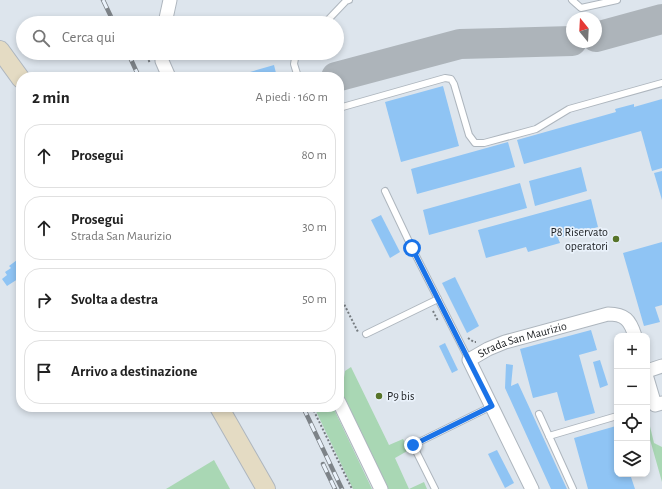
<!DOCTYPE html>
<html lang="it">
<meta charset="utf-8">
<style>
body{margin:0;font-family:"Alegreya Sans",sans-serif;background:#f2f2f2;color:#222}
.controls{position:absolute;right:12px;bottom:12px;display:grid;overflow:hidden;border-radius:8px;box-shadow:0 2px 6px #0003}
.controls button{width:36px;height:36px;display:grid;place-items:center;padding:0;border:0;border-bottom:1px solid #e0e0e0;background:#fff;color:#222;font:20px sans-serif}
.compass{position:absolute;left:566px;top:12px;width:36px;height:36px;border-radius:50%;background:#fff;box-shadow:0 2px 6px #0003;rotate:342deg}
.stop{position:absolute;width:12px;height:12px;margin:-9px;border:3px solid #1a73e8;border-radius:50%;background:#fff}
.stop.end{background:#1a73e8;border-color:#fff;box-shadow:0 1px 4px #0008}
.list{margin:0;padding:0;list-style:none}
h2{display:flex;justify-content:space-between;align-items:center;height:52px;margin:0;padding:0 16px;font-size:17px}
h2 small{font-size:13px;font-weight:400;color:#767676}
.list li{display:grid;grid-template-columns:26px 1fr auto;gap:12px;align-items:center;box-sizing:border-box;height:64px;margin:0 8px 8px;padding:0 8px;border:1px solid #e0e0e0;border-radius:16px}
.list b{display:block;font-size:15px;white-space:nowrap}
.list p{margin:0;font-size:13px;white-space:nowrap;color:#767676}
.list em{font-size:13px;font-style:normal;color:#767676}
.icon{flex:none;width:22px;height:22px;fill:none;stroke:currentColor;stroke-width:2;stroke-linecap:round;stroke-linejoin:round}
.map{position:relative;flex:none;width:662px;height:489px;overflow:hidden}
.search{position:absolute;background:#fff;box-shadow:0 2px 6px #0003;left:16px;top:16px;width:328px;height:44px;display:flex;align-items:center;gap:10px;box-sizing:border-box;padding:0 14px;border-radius:22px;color:#767676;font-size:15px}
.panel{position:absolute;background:#fff;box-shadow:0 2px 6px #0003;left:16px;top:72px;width:328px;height:340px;border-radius:16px}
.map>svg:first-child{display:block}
</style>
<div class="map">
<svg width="662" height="489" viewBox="0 0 662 489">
<rect width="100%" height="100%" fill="#dde5ed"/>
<g fill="#a9d7b4">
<polygon points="351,367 389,445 403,439 409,450 395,458 409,489 424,482 427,489 386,489 341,397 345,371"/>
<polygon points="314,407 333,407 372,489 353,489"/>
<polygon points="648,418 654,443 662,447 662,482 649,436 647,435"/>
<polygon points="214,460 230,489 166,489"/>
</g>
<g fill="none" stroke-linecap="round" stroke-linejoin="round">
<g stroke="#adb4ba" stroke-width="30">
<polyline points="596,37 662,19"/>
<polyline points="336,77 460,44 572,41"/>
</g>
</g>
<g fill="#8fc4f4">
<polygon points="274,65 277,77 233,77"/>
<polygon points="443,86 459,146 401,162 385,102"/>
<polygon points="662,99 662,168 652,171 641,131 524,164 517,140 616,112 615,109 634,104 634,107"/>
<polygon points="508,142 515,167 417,194 411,169"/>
<polygon points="581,167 587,191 535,206 529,181"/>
<polygon points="662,171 662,200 654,173"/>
<polygon points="520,183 527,208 429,235 423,210"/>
<polygon points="591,199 598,227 558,238 560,243 528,252 526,247 486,258 478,230"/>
<polygon points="381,215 400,252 390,258 371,220"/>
<polygon points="662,242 662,305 655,307 660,322 644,326 623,253"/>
<polygon points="21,257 21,277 7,286 2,279 7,275 5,272 11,268 9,266"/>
<polygon points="455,277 479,326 467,333 442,283"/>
<polygon points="591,330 597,350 579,355 595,413 565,421 557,392 533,398 520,349"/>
<polygon points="445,343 458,370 452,373 439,346"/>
<polygon points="600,360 608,385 600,388 593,362"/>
<polygon points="506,364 513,365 511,386 518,383 567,489 551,489 505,388"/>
<polygon points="616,426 617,474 630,474 635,489 588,489 574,438"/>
<polygon points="497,450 514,483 505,488 488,454"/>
</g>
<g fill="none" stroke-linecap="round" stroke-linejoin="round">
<g stroke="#aeb6be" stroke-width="8">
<g id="lane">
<polyline points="572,0 581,8 617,0"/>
<polyline points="325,23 346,1 349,0"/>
<polyline points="296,53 294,64 298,77"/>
<polyline points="339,108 445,78 451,79 454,84 469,135 475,143 484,143 536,129 569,109 662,83"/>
<polyline points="385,191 412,248 469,360"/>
<polyline points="366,334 438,299"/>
<polyline points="539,414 549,436"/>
<polyline points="435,489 413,445 492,406"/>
<polyline points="573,489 549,436 617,416"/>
</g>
</g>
<g stroke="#aeb6be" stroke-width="15">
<g id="street">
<polyline points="165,23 170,0"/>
<polyline points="162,53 162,61 169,77"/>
<polyline points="647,371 662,366"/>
<polyline points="647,378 655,405 662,403"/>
<polyline points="339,402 381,489"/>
<path id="s1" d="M532,489L469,360L488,349L505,342L608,314C625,314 630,320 635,336"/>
</g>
</g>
<g stroke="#aeb6be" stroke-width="20">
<g id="secondary">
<polyline points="0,50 21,79"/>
<polyline points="219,407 266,489"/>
</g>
</g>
<g stroke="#767c81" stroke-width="2" stroke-dasharray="2 2" stroke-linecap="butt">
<polyline points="145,53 150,63"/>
<polyline points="339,294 358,332"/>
<polyline points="433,311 438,321"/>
<polyline points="468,338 474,342 476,342"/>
<polyline points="312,407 352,489"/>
</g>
<use href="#lane" stroke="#fff" stroke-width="6"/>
<use href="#street" stroke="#fff" stroke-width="13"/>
<use href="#secondary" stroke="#e4dbc3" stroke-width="18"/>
<g stroke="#7d8388" stroke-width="4.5">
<g id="rail">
<polyline points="103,0 114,23"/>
<polyline points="128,53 139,77"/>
<polyline points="303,407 342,489"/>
<polyline points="323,464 335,489"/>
</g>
</g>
<use href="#rail" stroke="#eaf2fb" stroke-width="3" stroke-dasharray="9" stroke-linecap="butt"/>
</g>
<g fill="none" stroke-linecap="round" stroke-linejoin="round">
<polyline stroke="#1a73e8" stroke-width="5" points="412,248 492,406 413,445"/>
</g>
<g fill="#577429" stroke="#eaf2fb" stroke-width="1.5">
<circle cx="616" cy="239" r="4"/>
<circle cx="379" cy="396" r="4"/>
</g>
<g text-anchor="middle" stroke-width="3.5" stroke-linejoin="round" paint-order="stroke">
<g font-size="12" fill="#1d2023" stroke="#eaf2fb" text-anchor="end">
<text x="608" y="236">P8 Riservato<tspan x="608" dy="14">operatori</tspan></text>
<text x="387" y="400" text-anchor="start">P9 bis</text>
</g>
<g font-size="12" fill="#1d2023" stroke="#eaf2fb">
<text dy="4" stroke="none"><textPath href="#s1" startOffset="201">Strada San Maurizio</textPath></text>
</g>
</g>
</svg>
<div class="controls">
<button>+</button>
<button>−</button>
<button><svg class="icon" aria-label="locate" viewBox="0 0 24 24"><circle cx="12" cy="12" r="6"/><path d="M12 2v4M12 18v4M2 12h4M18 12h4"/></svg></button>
<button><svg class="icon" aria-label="layers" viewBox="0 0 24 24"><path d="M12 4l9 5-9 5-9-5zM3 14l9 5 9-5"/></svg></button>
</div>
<svg class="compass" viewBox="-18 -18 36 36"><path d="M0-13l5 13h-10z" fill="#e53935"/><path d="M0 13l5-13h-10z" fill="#767676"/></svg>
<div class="stop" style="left:412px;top:248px"></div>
<div class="stop end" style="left:413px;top:445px"></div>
<div class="search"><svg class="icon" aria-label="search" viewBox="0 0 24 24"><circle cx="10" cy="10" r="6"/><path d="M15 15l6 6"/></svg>Cerca qui</div>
<section class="panel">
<h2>2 min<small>A piedi · 160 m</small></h2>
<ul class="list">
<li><svg class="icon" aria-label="ahead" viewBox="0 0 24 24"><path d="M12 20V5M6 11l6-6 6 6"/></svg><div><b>Prosegui</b></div><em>80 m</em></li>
<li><svg class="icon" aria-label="ahead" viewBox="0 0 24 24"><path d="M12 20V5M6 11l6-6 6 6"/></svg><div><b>Prosegui</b><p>Strada San Maurizio</p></div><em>30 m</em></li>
<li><svg class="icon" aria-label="right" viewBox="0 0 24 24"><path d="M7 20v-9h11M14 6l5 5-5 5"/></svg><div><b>Svolta a destra</b></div><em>50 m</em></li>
<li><svg class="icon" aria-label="arrive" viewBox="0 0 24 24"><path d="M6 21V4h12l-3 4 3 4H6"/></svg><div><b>Arrivo a destinazione</b></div></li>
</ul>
</section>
</div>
